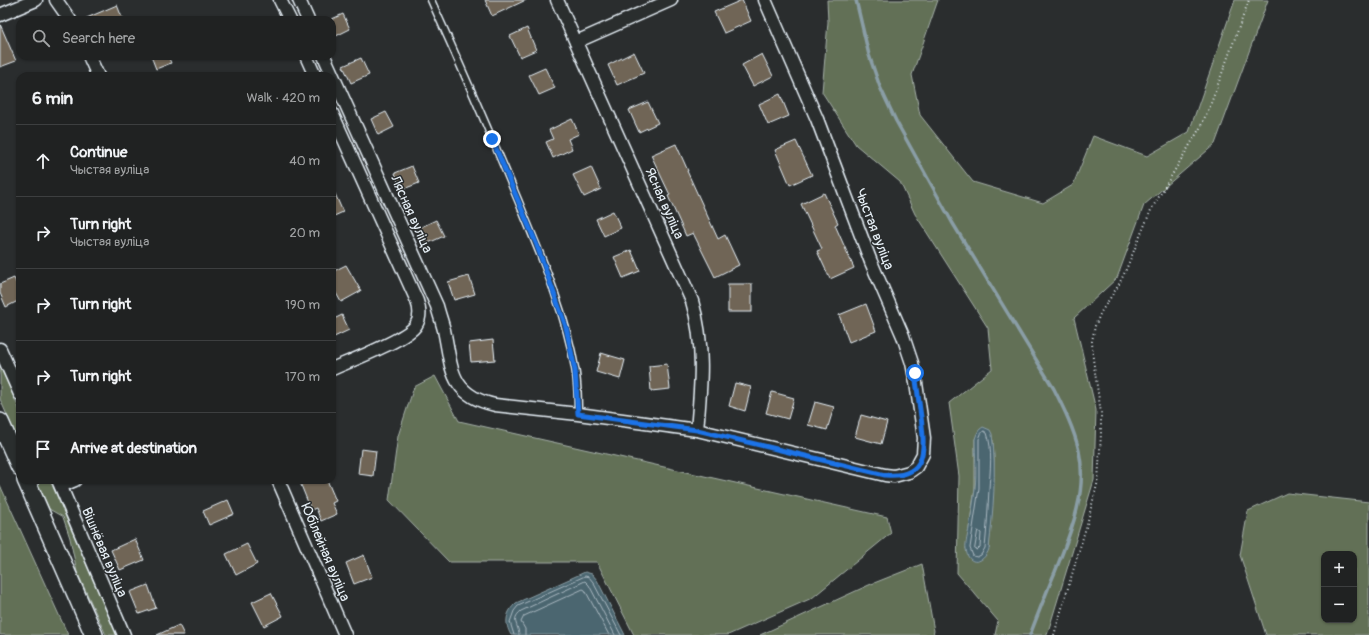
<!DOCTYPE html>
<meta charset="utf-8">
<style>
body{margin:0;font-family:Pangolin,sans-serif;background:#2d2f2f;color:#f1f3f6}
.controls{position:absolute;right:12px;bottom:12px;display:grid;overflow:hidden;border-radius:8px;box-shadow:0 1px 3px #0004}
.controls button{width:36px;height:36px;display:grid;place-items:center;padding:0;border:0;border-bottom:1px solid #3d3f40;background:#202222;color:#f1f3f6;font:20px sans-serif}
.stop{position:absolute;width:12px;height:12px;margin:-9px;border:3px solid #1a73e8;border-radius:50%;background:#fff}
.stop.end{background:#1a73e8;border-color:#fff;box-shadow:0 1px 4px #0008}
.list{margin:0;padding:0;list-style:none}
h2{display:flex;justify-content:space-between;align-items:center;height:52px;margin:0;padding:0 16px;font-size:17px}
h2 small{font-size:13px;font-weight:400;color:#a2a4a5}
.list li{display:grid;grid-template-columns:26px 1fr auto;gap:12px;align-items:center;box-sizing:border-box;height:72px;padding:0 16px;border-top:1px solid #3d3f40}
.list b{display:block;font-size:15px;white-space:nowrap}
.list p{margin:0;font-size:13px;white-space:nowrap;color:#a2a4a5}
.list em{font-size:13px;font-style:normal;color:#a2a4a5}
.icon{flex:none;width:22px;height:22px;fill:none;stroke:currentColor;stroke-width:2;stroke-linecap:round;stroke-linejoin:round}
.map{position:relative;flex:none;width:1369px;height:635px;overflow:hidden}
.search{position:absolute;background:#202222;box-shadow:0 1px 3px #0004;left:16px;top:16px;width:320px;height:44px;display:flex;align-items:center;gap:10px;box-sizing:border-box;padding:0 14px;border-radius:12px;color:#a2a4a5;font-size:15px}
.panel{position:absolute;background:#202222;box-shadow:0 1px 3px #0004;left:16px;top:72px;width:320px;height:412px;border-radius:12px}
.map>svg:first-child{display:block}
</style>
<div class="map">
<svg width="1369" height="635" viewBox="0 0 1369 635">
<rect width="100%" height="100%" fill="#2a2d2e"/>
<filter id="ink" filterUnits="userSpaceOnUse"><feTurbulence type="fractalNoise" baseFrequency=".025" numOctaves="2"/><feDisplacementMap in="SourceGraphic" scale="8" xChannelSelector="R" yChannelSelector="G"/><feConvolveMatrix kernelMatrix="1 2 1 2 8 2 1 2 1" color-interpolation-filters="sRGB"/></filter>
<g filter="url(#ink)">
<g fill="#626f57" stroke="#a5b0a8" fill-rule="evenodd">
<path d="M827,0H938L912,75L920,115L973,182L1043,203L1073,185L1093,136L1147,156L1189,132L1235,0H1268L1215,144L1144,205L1117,278L1074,318L1096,410L1094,480L1047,635H995L998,621L957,573L959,476L949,403L992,369L988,328L915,214L900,182L856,145L822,92L828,22ZM980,429L993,440L994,461L993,481L989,549H966L975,488V439Z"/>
<polygon points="0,366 20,411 20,445 0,399"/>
<polygon points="435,376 459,421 887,517 891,533 812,598 728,635 634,635 597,562 449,562 389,500 398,436 414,387"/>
<polygon points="36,480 50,480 117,635 106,635 77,572 70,538 63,517 49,509"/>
<polygon points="0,485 68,635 0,635"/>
<path d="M1287,493L1369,502V635H1266L1240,555L1248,511ZM1324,554H1354V620H1324Z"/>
<polygon points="922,564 934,631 933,635 760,635 869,585"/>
</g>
<g fill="#4c6670" stroke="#8a9ea6">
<path d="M983,427L990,430L992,434C997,471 993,511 989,549C984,564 968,567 966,549C965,542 968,535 969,528C971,515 974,501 975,488C977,472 975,455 975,439C977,433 978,430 983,427Z"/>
<path d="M585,572L592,574L597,580L625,635H511C504,623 506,612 516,603Z"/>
</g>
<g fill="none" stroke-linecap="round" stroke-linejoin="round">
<g stroke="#aab9c2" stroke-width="1">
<path d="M984,431L987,433C993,450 990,471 989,489C988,508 987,528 985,548L981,555L977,557L973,556L970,548L979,488V439L981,434Z"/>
<polygon points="978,531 981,533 980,547 977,550 975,549"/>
<polyline points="514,635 510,622 514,611 518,606 585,576 589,577 593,582 621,635"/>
<path d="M519,635C519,625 510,620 521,611L585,581L589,585L615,635"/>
<polyline points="525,635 525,629 521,622 524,616 583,589 585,590 609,635"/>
</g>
<path stroke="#8a9ea6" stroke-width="3.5" d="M856,0L869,55L880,87L896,121L952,222L1054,389C1064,409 1074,429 1079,451C1088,493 1070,534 1055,572C1046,593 1038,614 1030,635"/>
</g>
<g fill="#6f6556" stroke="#e8f1f8">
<polygon points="485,0 526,0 492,16"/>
<polygon points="742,0 751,21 724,33 714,12"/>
<polygon points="117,5 123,20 82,20"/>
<polygon points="343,14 350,29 332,38 332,19"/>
<polygon points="0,24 16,61 0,67"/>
<polygon points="527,28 536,50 520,57 510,36"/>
<polygon points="634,52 644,73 617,85 608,65"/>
<polygon points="762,54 773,76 753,86 742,65"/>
<polygon points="151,56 168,56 171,63 156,69"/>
<polygon points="361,58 369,75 351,83 343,66"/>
<polygon points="545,68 555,88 539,95 529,75"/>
<polygon points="780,94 789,116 768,125 759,104"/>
<polygon points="648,102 658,123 639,132 629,110"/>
<polygon points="386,112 394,127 378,135 371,119"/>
<polygon points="572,119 579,134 568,139 572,149 553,158 546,142 553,139 549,130"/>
<polygon points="796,141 812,175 790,185 775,150"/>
<polygon points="676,144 688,171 687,171 718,239 725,235 739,265 715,277 693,233 686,236 668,196 670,195 651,155"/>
<polygon points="412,166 419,183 401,190 395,173"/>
<polygon points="591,167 601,189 584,197 573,175"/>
<polygon points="332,187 343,212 332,217"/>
<polygon points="824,193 838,223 835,225 854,268 830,279 817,251 822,249 801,204"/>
<polygon points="613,211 621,228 604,236 596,219"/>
<polygon points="436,220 444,236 426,244 419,228"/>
<polygon points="631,250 640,271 623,278 614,257"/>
<polygon points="346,265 361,291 341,302 332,286 332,272"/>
<polygon points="469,276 475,294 454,300 448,282"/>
<polygon points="14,278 20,291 20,300 6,307 0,293 0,284"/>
<rect x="728" y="284" width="24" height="28"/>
<polygon points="866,304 876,331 849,342 839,315"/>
<polygon points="342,315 349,330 332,338 332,320"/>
<polygon points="493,340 495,360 471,362 469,343"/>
<polygon points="601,353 625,360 620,379 596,372"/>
<polygon points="667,364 670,389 651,391 649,366"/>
<polygon points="735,383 751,387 745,411 729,406"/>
<polygon points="772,392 794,398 788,419 766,413"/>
<polygon points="815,402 834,407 827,430 808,425"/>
<polygon points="861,415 887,422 881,444 855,437"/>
<polygon points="361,449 376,451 373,476 358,474"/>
<polygon points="299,480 327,480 336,501 332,503 337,514 321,521 316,508 311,510"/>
<polygon points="228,500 234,514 209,525 203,511"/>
<polygon points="135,539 144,560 120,570 111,550"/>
<polygon points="247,544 257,564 236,575 226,554"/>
<polygon points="364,555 372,577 354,584 346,563"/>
<polygon points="148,585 156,608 139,614 130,592"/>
<polygon points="271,593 283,616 264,626 252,602"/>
<polygon points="179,625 184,635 157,635"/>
</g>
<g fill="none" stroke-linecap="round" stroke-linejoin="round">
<g stroke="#e8f1f8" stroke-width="9">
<path id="lane" d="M431,0C461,66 490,133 518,200C540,254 565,310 575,368C578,383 578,399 578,414"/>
</g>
<g stroke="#e8f1f8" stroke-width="15">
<g id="street">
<polyline points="56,0 70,20"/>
<polyline points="280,0 290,20"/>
<polyline points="299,0 308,20"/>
<path d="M557,0L692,301C705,344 701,386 697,430"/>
<polyline points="0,15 36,0"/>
<polyline points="576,42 671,0"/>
<polyline points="89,56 98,76"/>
<polyline points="306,56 315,76"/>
<path d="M324,56L437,306C439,314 442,322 444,330C452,367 449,395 495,405L578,414L697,430L885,475L894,476L909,472L916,467L923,454L924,438L916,383L912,363L903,336L871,262L817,119L765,0"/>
<path d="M332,113L417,301C420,309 421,317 416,325C408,339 350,361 332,369"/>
<polyline points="0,349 20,394"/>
<polyline points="58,480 124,635"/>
<polyline points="278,480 345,635"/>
<polyline points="61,486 75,480"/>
</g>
</g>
<g stroke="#e8f1f8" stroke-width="20">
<g id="secondary">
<polyline points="0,422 20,467"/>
<polyline points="26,480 94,635"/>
</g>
</g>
<polyline stroke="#e8f1f8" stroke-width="2" stroke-dasharray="1 3" stroke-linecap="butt" points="1054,635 1087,524 1098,481 1101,434 1101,413 1093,359 1092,341 1095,326 1101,312 1118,286 1125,272 1151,210 1200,128 1210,106 1249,0"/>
<use href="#lane" stroke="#2a2d2e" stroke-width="6"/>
<use href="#street" stroke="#2a2d2e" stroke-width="12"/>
<use href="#secondary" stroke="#2a2d2e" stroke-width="17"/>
</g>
</g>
<g fill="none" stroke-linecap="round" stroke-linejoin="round" filter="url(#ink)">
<path stroke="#1a73e8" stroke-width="5" d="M492,139L536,243L566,327L575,370L578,414L697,430L885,475C928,479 925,448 921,417C919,402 917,388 915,373"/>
</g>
<g text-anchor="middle" stroke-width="3" stroke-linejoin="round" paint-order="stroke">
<g font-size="14" fill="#e8f1f8" stroke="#2a2d2e">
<text transform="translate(665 203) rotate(66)" y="5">Ясная вуліца</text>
<text transform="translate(412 214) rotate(66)" y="5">Лясная вуліца</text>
<text transform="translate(875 229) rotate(69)" y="5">Чыстая вуліца</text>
<text transform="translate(105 552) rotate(67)" y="5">Вішнёвая вуліца</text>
<text transform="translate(326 552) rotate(67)" y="5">Юбілейная вуліца</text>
</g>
</g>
</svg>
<div class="controls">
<button>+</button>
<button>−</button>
</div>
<div class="stop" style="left:915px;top:373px"></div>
<div class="stop end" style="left:492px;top:139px"></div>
<div class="search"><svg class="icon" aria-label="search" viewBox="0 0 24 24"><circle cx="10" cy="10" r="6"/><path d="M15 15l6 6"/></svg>Search here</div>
<section class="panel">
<h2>6 min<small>Walk · 420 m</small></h2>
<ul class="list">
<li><svg class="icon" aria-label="ahead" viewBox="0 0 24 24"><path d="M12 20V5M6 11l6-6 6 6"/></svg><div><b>Continue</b><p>Чыстая вуліца</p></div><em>40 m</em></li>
<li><svg class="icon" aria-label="right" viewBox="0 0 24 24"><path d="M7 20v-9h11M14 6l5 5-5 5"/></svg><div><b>Turn right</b><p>Чыстая вуліца</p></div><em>20 m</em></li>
<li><svg class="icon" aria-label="right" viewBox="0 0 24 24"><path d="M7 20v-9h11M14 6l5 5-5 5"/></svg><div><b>Turn right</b></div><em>190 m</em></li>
<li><svg class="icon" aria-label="right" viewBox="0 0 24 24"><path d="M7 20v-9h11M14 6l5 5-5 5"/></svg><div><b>Turn right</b></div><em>170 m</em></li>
<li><svg class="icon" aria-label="arrive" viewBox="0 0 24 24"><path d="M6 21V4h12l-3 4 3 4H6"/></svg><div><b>Arrive at destination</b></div></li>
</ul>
</section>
</div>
